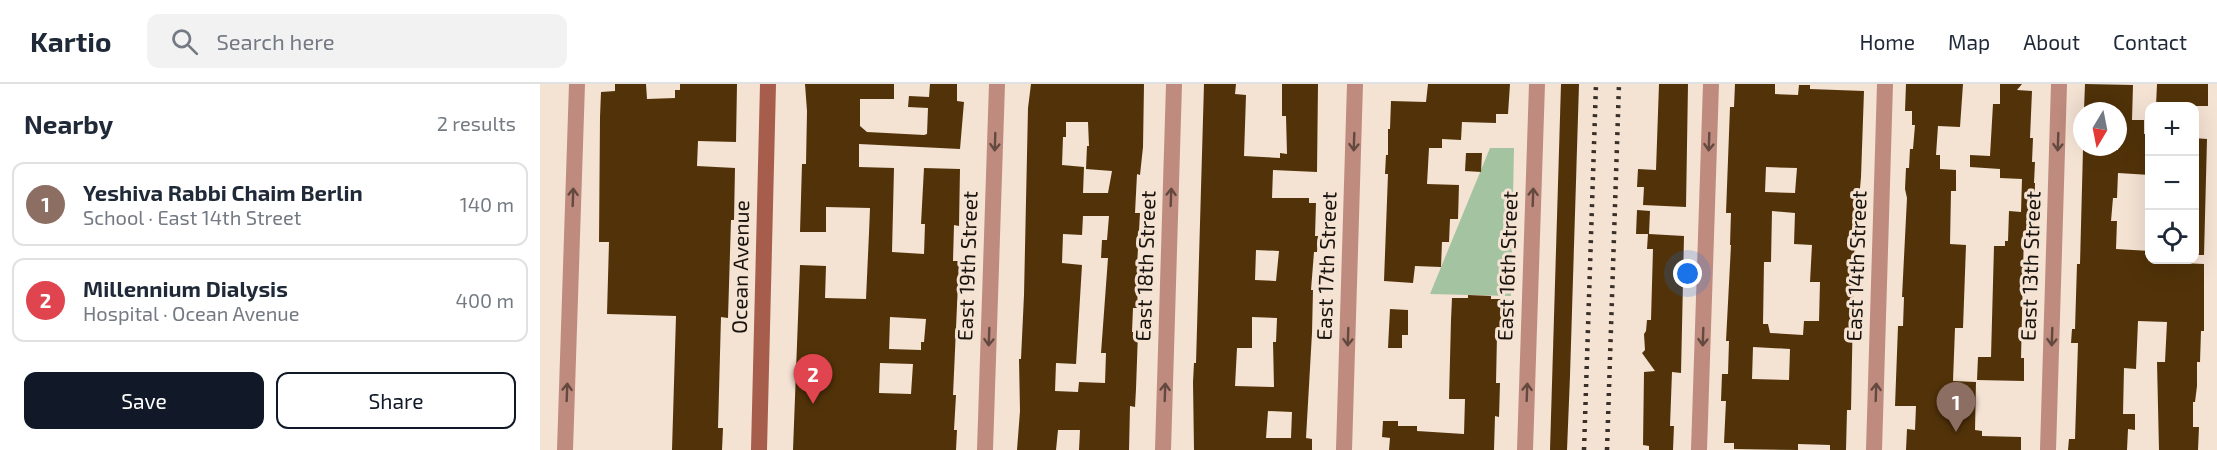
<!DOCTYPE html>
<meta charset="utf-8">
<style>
body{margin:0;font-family:"Exo 2",sans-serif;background:#f2f2f3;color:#1f2937}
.controls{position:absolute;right:18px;top:18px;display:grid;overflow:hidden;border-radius:12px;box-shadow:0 6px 24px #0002}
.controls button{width:54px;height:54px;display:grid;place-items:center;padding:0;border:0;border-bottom:2px solid #e0e1e3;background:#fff;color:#1f2937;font:30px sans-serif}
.compass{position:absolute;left:1533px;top:18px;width:54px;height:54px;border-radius:50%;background:#fff;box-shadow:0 6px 24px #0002;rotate:190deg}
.you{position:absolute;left:1148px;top:190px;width:21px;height:21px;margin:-15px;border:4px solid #fff;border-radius:50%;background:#1a73e8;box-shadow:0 0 0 9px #1a73e833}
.badge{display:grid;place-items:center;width:39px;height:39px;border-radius:50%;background:#111827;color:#fff;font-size:20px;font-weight:700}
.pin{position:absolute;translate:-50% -50px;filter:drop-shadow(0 2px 3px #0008)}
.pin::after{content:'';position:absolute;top:32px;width:21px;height:18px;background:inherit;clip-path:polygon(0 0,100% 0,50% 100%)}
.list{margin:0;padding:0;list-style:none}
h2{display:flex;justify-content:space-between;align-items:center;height:78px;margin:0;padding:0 24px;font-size:26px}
h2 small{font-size:20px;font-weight:400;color:#747a83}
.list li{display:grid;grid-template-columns:39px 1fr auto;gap:18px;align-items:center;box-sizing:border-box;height:84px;margin:0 12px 12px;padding:0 12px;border:2px solid #e0e1e3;border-radius:12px}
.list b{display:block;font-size:22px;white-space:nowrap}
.list p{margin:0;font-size:20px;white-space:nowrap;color:#747a83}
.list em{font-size:20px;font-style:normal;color:#747a83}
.actions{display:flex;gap:12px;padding:18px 24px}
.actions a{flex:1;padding:14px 0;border:2px solid #111827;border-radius:12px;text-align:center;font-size:21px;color:#111827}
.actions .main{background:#111827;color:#fff}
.icon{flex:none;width:33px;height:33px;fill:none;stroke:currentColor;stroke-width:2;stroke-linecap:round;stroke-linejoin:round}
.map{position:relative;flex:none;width:1677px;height:366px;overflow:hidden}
header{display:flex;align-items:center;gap:36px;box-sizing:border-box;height:84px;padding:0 30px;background:#fff;border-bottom:2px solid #e0e1e3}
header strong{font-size:28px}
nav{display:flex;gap:33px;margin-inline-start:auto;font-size:21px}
.search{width:420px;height:54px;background:#f2f2f3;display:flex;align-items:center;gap:15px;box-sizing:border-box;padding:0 21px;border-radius:12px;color:#747a83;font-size:22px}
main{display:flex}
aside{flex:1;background:#fff}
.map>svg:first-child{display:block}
</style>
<header>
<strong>Kartio</strong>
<div class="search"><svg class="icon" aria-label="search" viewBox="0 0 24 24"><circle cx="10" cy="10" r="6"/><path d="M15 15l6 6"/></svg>Search here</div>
<nav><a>Home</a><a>Map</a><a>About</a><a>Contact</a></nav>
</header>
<main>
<aside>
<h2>Nearby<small>2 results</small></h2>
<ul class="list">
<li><span class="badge" style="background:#8d6e63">1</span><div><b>Yeshiva Rabbi Chaim Berlin</b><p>School · East 14th Street</p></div><em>140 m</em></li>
<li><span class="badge" style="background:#e0444e">2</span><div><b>Millennium Dialysis</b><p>Hospital · Ocean Avenue</p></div><em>400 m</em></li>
</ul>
<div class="actions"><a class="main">Save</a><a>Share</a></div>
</aside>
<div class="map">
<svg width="1677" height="366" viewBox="0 0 1677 366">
<rect width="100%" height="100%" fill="#f4e2d3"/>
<polygon fill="#a4c3a1" points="950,64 974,64 971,212 890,210"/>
<g fill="#523309" fill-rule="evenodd">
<polygon points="75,0 106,0 107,15 135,14 135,6 140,6 140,0 197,0 196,58 158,57 157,82 195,84 194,136 191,136 188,234 181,233 178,344 183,344 182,366 132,366 136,232 67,230 69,158 59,158 60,33 61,8 75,7"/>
<path d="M265,0H354V15H320V42L327,48L384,51L387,50L388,24L368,23L369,12L389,13L390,0H417V17L424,18L420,65L319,60V83L354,84L352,168L384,170L385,140H381L384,84L420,85L419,142L414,141L413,177H419L413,311H416L414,346H417L416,366H253L260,181L286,182L285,214L326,215L329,149L330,124L286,123V148H260L262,80H266L267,27ZM350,233L386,235L384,258H381V266L349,265ZM340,279L373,280L371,310L339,309Z"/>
<path d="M491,0H604L603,63L600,91L597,90L595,129H600L597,182H599L597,224H593L592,248H598L596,305L595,323L590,322L589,366H539L540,346H518L516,366H477L480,327L479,275H481L484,211L488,24ZM526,38H548L549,62H547L546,85L572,87L568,109H543L544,83L522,81L523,53H526ZM543,132H569L567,156H562L561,174H568L561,269H566L565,299L539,298L538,308L515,307L516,279L536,280L542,181L522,179L523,150L542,151Z"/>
<path d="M664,0H696L695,10L706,11L704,72L740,74V69L747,70L746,32H742V0H778L777,88L733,86L732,114H769V119H776L775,152H778L777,168H774L771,206H773L772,249L766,354L772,355V366H654L653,298L654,279H656ZM716,166L739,167L736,197L715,196ZM712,233L737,234L736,258H733L734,303L695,302L697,264H712ZM728,327L752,328L751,354H726Z"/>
<polygon points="888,0 970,0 968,30 956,30 956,39 922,38 921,56 902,55 902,64 889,64 887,100 919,101 918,135 910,135 909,158 902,158 901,183 875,182 873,199 844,197 848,90 845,90 846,71 848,71 848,45 850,45 851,17 886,18"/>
<polygon points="1021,0 1039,0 1030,292 1027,366 1010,366"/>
<polygon points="1119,0 1148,0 1146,123 1103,121 1104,103 1097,103 1098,85 1116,86"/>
<path d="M1195,0H1235V10L1258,11L1259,1H1270V5L1324,7L1321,93L1314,172L1311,326H1307L1306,366H1290V361L1258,360V366L1194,365V359H1184L1186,317H1181L1182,290H1188L1189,257H1186L1191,161H1190L1191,129H1186L1190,23H1194ZM1226,83L1257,84L1255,109L1225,108ZM1232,127L1255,129L1254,160L1272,161L1270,198H1280L1279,237H1264L1263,251L1230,249L1228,240H1223L1224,178H1231ZM1213,263L1250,265L1249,296L1212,295Z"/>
<polygon points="1366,0 1423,0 1420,43 1398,42 1396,71 1400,71 1400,85 1416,86 1416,107 1411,107 1410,160 1426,161 1423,244 1415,244 1413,297 1436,298 1435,346 1442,347 1442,352 1481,353 1481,366 1366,366 1367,345 1375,346 1376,322 1355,322 1358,242 1363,242 1364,213 1362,213 1367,114 1365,105 1366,84 1369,84 1370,65 1373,65 1375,41 1372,41 1372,27 1365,27"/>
<polygon points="1460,0 1482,0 1477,6 1492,7 1490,54 1493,54 1492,78 1495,78 1494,99 1495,99 1494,148 1484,147 1481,274 1484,274 1484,297 1437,296 1438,273 1451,273 1454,162 1465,162 1465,157 1468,157 1469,127 1481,128 1482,95 1460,94 1460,85 1430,83 1430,71 1450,72 1453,20 1460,20"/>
<polygon points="1545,0 1593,1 1592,36 1604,36 1604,50 1610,50 1610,91 1578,89 1577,114 1573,114 1571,137 1577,137 1576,165 1610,167 1610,176 1614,176 1614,178 1664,180 1664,247 1661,247 1660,278 1657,278 1657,302 1655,318 1653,318 1653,343 1659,343 1658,366 1619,366 1617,278 1625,278 1627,238 1598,237 1596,285 1584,284 1583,330 1595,330 1595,346 1588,345 1587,366 1528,366 1529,355 1535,355 1538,259 1531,259 1532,245 1535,245 1537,180 1540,180 1543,65 1578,66 1578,27 1544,26"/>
<polygon points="1617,0 1668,0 1668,22 1616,22"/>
<polygon points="1654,54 1667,55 1664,171 1654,171"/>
<polygon points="926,69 942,69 941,88 925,87"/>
<polygon points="1097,126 1110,127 1109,150 1144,152 1141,289 1132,288 1130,342 1134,342 1133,366 1109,366 1109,362 1103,361 1104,288 1115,287 1102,269 1105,266 1104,250 1106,247 1107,236 1111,236 1113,165 1107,165 1108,150 1096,150"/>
<polygon points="928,211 951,212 951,215 962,215 961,252 957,251 956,299 960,299 959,333 955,332 954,366 849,366 850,354 842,353 843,337 858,337 858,342 877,342 877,347 924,350 925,315 909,315 911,236 912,214 928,214"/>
<polygon points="850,225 868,226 868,251 862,251 862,264 848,264"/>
</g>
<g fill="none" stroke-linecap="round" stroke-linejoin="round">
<g stroke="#be8b7e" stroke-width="16">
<polyline points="25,366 37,0"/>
<polyline points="445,366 457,0"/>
<polyline points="623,366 634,0"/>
<polyline points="804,366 815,0"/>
<polyline points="985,366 997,0"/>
<polyline points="1159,366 1171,0"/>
<polyline points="1334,366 1345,0"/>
<polyline points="1508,366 1519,0"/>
</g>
<polyline stroke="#a75d4b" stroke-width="16" points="219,366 228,0"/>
<g stroke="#383029" stroke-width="4.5" stroke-dasharray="3 6" stroke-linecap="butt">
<polyline points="1044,366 1056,0"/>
<polyline points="1067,366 1079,0"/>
</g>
</g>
<defs><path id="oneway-shaft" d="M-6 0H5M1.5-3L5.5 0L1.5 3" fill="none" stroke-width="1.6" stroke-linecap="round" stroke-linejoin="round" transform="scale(1.5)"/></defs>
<g stroke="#634940">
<use href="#oneway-shaft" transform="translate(455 58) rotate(92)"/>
<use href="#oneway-shaft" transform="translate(814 58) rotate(92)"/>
<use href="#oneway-shaft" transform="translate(1169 58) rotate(92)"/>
<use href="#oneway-shaft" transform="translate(1518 58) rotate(92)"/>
<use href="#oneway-shaft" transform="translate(33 113) rotate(-88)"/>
<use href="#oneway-shaft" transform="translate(631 113) rotate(-88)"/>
<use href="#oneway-shaft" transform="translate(993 113) rotate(-88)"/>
<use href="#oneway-shaft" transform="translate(449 253) rotate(92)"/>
<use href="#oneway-shaft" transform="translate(808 253) rotate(92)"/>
<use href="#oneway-shaft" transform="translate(1163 253) rotate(92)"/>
<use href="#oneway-shaft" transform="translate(1512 253) rotate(92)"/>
<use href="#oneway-shaft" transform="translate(27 308) rotate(-88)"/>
<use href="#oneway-shaft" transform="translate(625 308) rotate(-88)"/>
<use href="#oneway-shaft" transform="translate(987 308) rotate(-88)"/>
<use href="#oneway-shaft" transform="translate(1336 308) rotate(-88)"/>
</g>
<g text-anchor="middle" stroke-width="6" stroke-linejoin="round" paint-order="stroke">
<g font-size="21" fill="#19130d" stroke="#f4e2d3">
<text transform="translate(428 182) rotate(-88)" y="7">East 19th Street</text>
<text transform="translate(606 182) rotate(-88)" y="7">East 18th Street</text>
<text transform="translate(787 182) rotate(-88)" y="7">East 17th Street</text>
<text transform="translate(968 182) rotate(-88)" y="7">East 16th Street</text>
<text transform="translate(1317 182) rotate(-88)" y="7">East 14th Street</text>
<text transform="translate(1491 182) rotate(-88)" y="7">East 13th Street</text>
<text transform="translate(201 183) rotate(-89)" y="7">Ocean Avenue</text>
</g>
</g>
</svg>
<div class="controls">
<button>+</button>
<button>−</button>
<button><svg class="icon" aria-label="locate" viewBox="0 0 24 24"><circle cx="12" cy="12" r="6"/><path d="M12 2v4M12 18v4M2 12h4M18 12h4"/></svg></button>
</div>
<svg class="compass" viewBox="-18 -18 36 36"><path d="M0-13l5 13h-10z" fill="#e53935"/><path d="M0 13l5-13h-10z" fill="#747a83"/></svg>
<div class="you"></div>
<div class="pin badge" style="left:1416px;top:348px;background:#8d6e63">1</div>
<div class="pin badge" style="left:273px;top:320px;background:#e0444e">2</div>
</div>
</main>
